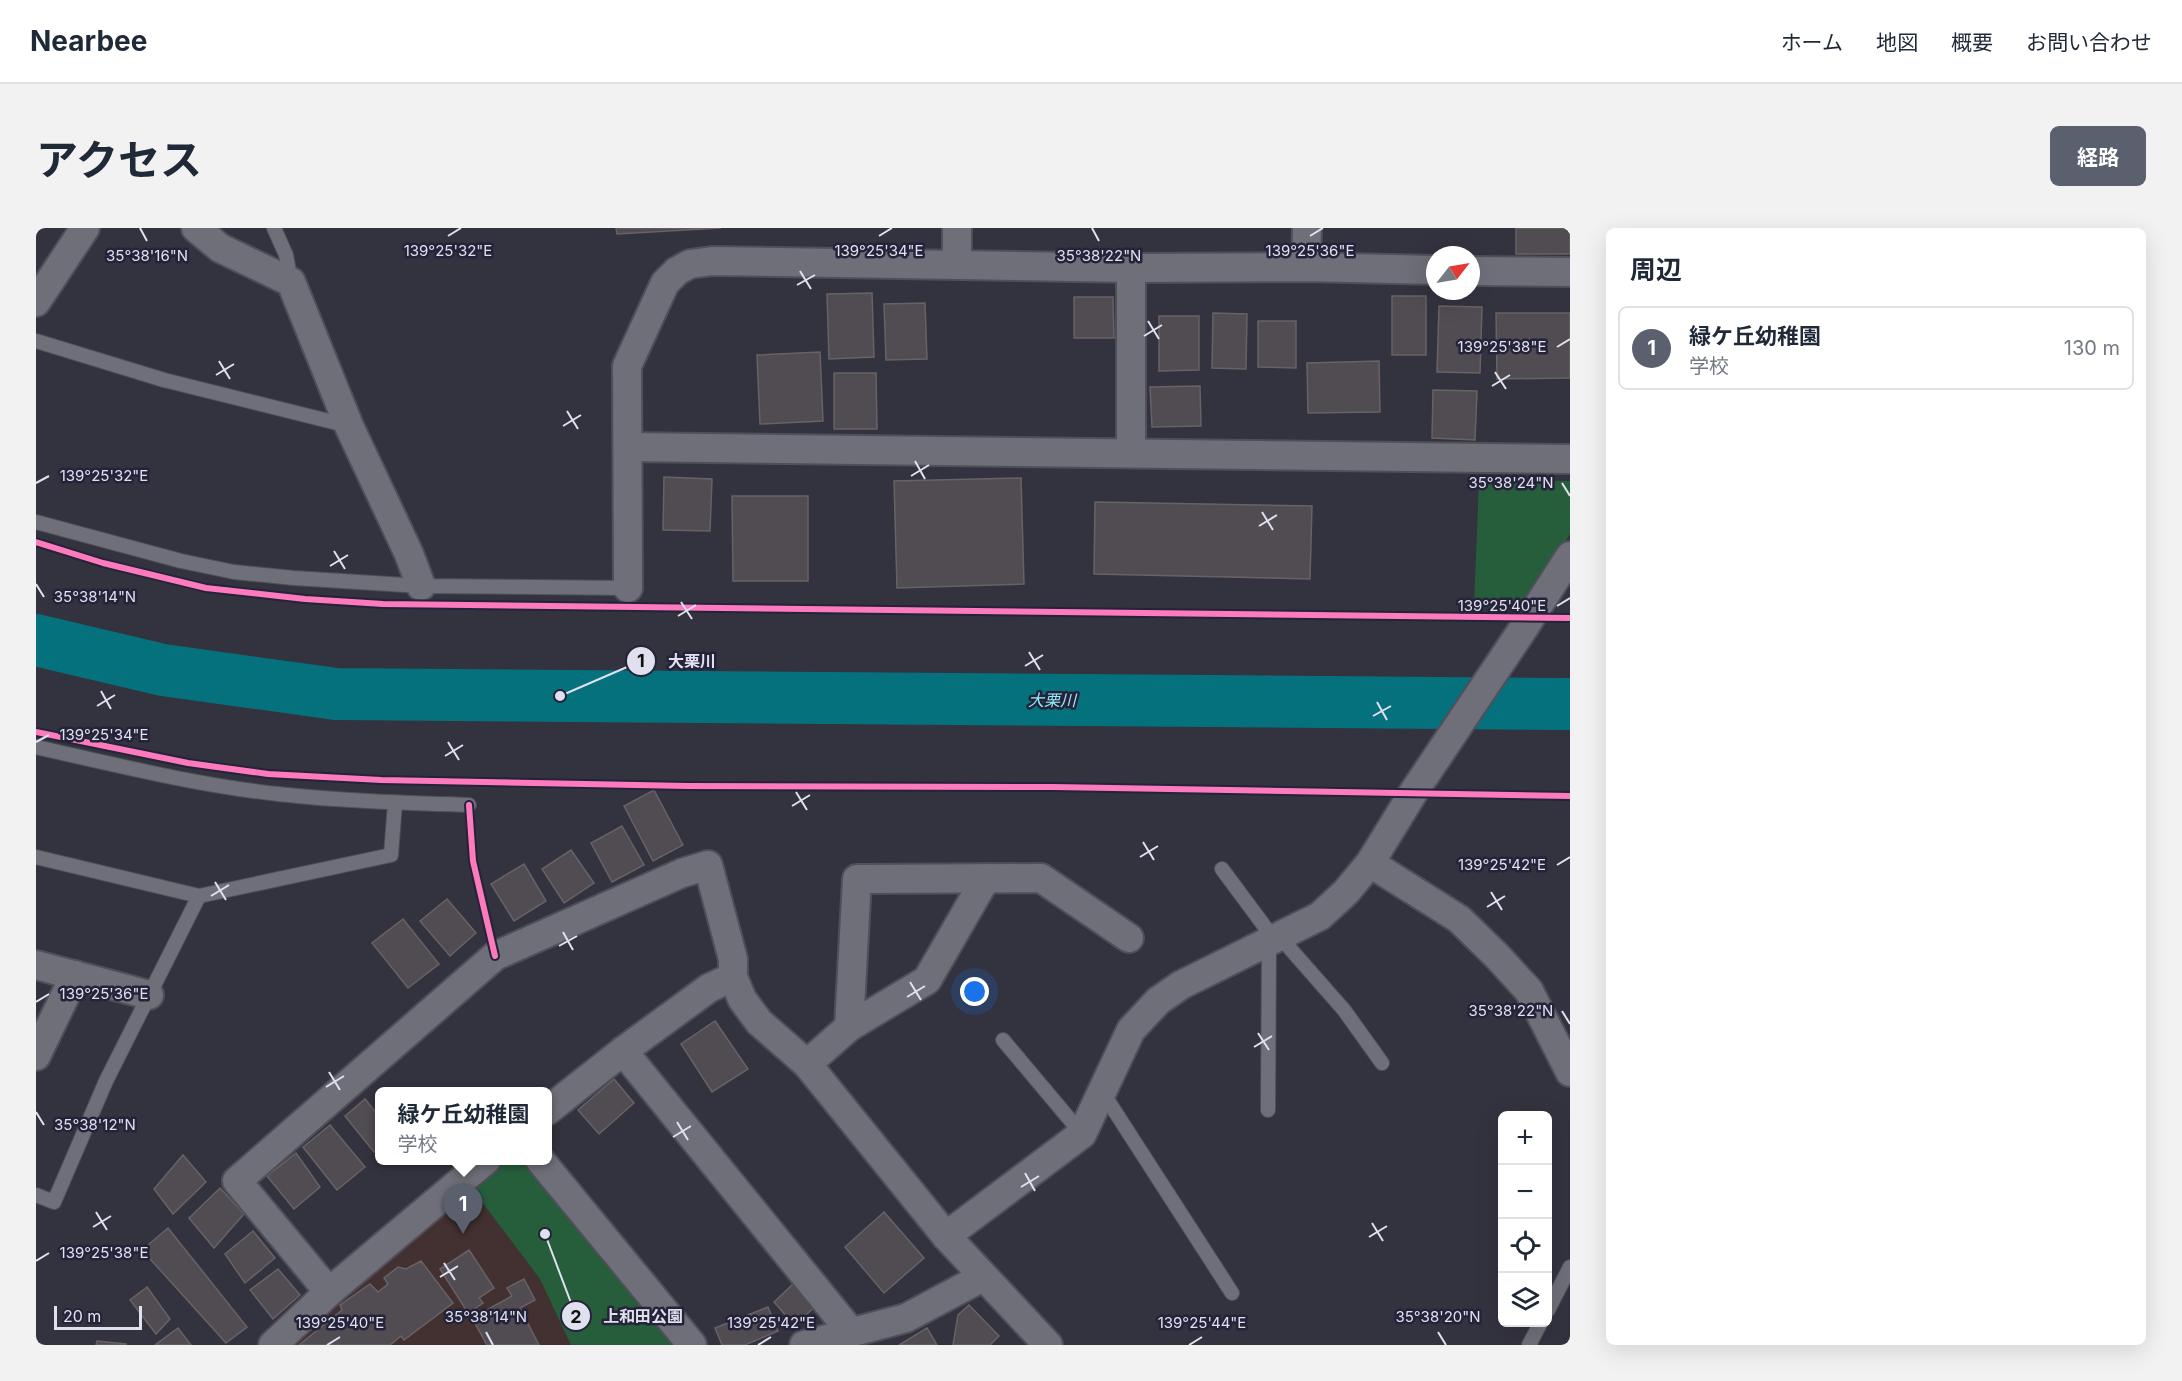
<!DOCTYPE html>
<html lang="ja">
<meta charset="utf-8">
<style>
body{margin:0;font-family:Inter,"Noto Sans JP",sans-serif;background:#f2f2f3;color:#1f2937}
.controls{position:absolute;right:18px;bottom:18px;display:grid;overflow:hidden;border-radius:9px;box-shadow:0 6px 24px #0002}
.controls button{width:54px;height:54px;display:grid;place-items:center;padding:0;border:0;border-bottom:2px solid #e0e1e3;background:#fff;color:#1f2937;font:30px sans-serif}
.compass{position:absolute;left:1390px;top:18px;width:54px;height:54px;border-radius:50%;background:#fff;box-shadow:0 6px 24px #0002;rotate:59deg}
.scale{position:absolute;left:18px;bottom:15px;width:88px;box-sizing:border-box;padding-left:6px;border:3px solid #e0e0ef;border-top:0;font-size:16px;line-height:21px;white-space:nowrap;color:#e0e0ef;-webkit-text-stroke:4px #242339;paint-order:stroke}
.you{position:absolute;left:939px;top:764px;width:21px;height:21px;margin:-15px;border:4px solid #fff;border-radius:50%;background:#1a73e8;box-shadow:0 0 0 9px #1a73e833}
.badge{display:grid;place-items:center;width:39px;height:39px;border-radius:50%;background:#5a606e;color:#fff;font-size:20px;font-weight:700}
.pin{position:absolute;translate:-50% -50px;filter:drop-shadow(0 2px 3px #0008)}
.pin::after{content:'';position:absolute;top:32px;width:21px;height:18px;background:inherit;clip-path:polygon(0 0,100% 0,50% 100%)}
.popup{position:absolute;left:339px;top:859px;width:177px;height:78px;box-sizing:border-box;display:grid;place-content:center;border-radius:9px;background:#fff;filter:drop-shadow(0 2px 4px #0005);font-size:20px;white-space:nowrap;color:#747a83}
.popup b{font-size:22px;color:#1f2937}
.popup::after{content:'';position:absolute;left:50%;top:100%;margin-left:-12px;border:12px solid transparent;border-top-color:#fff}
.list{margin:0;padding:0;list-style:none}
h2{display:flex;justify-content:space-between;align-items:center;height:78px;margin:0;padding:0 24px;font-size:26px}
h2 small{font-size:20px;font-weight:400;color:#747a83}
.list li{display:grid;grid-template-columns:39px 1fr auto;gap:18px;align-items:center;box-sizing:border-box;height:84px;margin:0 12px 12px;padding:0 12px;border:2px solid #e0e1e3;border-radius:9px}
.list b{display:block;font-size:22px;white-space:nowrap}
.list p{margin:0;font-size:20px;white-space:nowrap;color:#747a83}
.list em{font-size:20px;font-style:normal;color:#747a83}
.icon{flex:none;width:33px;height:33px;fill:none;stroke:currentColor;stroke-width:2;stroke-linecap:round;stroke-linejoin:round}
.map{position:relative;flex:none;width:1534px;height:1117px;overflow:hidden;border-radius:9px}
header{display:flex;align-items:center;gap:36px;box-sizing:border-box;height:84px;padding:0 30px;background:#fff;border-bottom:2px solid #e0e1e3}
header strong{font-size:28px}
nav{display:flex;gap:33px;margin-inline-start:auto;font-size:21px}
.intro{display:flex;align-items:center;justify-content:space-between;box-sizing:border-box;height:144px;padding:0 36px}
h1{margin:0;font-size:42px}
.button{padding:15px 27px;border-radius:9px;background:#5a606e;color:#fff;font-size:21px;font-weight:700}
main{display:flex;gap:36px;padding:0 36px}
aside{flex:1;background:#fff;border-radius:9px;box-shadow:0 6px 24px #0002}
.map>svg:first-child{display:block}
</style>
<header>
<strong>Nearbee</strong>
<nav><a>ホーム</a><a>地図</a><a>概要</a><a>お問い合わせ</a></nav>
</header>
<div class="intro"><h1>アクセス</h1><a class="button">経路</a></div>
<main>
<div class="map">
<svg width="1534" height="1117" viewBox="0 0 1534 1117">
<rect width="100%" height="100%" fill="#33323f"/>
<polygon fill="#433131" points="437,962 504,1051 535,1117 248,1117"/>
<g fill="#265e3c">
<polygon points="1443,252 1534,253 1534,306 1488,380 1438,379"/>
<polygon points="471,933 488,933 639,1117 535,1117 504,1051 437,962"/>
</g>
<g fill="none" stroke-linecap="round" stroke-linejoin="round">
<polyline stroke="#05717d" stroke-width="52" points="0,412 127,442 300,466 1534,476"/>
</g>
<g fill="#514c52" stroke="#686266" stroke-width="1.5">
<polygon points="580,0 685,0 581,6"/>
<rect x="1480" y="0" width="54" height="26"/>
<polygon points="836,65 838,129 793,131 791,66"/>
<rect x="1356" y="68" width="34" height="59"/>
<polygon points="1038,69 1077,69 1078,110 1038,110"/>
<polygon points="889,75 891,131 850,132 848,76"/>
<polygon points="1403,78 1446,79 1444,145 1401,144"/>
<polygon points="1177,85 1211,86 1210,141 1176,140"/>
<polygon points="1460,85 1534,85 1534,150 1461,151"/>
<polygon points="1123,88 1163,88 1163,142 1123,143"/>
<polygon points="1222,93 1260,93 1260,140 1222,139"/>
<polygon points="784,124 787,193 724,196 721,127"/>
<polygon points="1343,133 1344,184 1272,185 1271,135"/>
<polygon points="798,145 840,145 841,201 798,201"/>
<polygon points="1164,158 1165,198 1116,199 1114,159"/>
<polygon points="1397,162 1441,163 1439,212 1396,210"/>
<polygon points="628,249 676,251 674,303 627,302"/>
<polygon points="985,250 988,356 861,360 858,253"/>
<polygon points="696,268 772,268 772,353 697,353"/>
<polygon points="1059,274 1276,278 1274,351 1058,346"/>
<polygon points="618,562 647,617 617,633 588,578"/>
<polygon points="586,598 608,637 576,654 555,615"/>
<polygon points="535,622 558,655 528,675 506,641"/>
<polygon points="488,636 510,673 478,693 455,656"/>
<polygon points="411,671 440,705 414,728 384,693"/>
<polygon points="367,691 403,736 372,760 336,715"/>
<polygon points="679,793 712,841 676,864 645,816"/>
<polygon points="578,851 598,875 563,906 542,882"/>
<polygon points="329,871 343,888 343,920 338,924 309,888"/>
<polygon points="294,897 329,939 301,962 267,919"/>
<polygon points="260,925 284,959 258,981 231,948"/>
<polygon points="147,927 170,954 137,986 118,961"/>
<polygon points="184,960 208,986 178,1020 153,990"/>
<polygon points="848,984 888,1030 848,1065 809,1019"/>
<polygon points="132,1000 211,1099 190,1115 106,1022"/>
<polygon points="217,1003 239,1030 209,1055 189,1026"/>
<polygon points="433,1022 458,1060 443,1070 447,1075 432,1085 404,1041"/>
<polygon points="385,1033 417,1075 368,1112 365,1108 354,1117 263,1117 306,1082 304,1077 334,1056 342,1064 352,1056 348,1050 362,1039 370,1041"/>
<polygon points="242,1041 264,1067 237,1091 214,1062"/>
<polygon points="488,1051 499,1072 484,1080 503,1117 451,1117 436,1090 476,1068 471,1060"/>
<polygon points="758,1055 779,1079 758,1097 738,1074"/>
<polygon points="111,1059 134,1091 120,1106 94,1072"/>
<polygon points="933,1077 963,1108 954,1117 917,1117 922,1087"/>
<polygon points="732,1079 742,1103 709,1117 686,1117 679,1100"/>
<polygon points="142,1100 155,1117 119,1117"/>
<polygon points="891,1100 901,1117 863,1117"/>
<polygon points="61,1113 90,1116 90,1117 60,1117"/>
</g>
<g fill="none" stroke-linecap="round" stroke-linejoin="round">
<g stroke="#4f4f5a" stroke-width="16">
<g id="lane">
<polyline points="238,0 250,27 255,54"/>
<polyline points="0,113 128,152 313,198"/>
<polyline points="0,294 145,333 198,344 258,350 385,358 592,360"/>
<path d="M0,519C80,537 160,557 242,566C305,573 370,575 433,577"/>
<polyline points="0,629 163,668 355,627 359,575"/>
<polyline points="1186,641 1238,711"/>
<polyline points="1243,708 1308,782 1346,835"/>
<polyline points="967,812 1046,906"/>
<polyline points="1067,865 1196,1065"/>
<polyline points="1232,882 1233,713"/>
<polyline points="0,967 18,974 70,853 163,668"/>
<polyline points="1512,1082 1534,1039"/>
<polyline points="1493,1117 1505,1094"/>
</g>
</g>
<g stroke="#4f4f5a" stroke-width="32">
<g id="street">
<polyline points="160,0 184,20 255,54 313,198 373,326 385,358"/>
<polyline points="921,0 921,36"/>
<polyline points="1270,39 1271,0"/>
<polyline points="1435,43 1534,44"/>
<polyline points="0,74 49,0"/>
<polyline points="592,219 1534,231"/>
<polyline points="1095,225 1095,40"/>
<polyline points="592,360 591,138 629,55 641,43 654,36 676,33 1095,40 1270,39 1399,42"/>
<polyline points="1334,635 1423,691 1462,729 1493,763 1534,844"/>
<polyline points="0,737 113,767"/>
<polyline points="813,799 821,651 1005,650 1093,710"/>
<polyline points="587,823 815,1104"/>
<polyline points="0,828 39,747"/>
<polyline points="771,836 813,799 891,752 950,650"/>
<polyline points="511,883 587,823 673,760 697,749"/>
<polyline points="504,932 656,1117"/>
<polyline points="910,1008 1046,906 1095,802 1122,773 1145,757 1284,688 1310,664 1334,635 1377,565 1489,398 1534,328"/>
<polyline points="293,1064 201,953 459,728 646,645 672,637 697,731 697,749 706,771 723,794 771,836 910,1008 1012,1117"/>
<polyline points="237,1117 293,1064 450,932"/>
<polyline points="768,1117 870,1090 947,1049"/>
</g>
</g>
<use href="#lane" stroke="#6f6f79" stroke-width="14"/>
<use href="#street" stroke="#6f6f79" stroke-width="28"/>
<g stroke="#242339" stroke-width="10">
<g id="cycleway">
<polyline points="0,314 67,335 170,360 269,371 347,376 1534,390"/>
<polyline points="0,504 152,535 232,546 345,552 652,558 1017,559 1534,568"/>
<polyline points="433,577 437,633 459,728"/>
</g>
</g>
<use href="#cycleway" stroke="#fd7abc" stroke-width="6"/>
</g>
<path fill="none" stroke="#e0e0ef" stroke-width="2" d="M104,0L111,13M1056,0L1063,13M412,8L425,0M843,8L856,0M1274,8L1287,0M764,43L775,61M761,57L779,47M1112,93L1123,111M1108,108L1126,97M1521,119L1534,111M183,133L194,151M1459,144L1470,161M180,147L198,136M1456,158L1474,147M531,183L542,201M527,198L545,187M879,233L889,251M875,248L893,237M0,255L13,248M1526,255L1534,268M1226,284L1237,302M1223,298L1241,287M298,323L309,341M294,338L312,327M0,356L8,369M645,374L656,391M1521,378L1534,370M642,388L660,377M993,424L1004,442M989,438L1007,427M65,463L75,481M1341,474L1351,492M61,478L79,467M1337,488L1355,478M0,514L13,507M412,514L423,532M409,528L427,517M760,564L771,582M756,578L774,567M1107,614L1118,632M1104,629L1122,618M1521,637L1534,629M179,654L190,672M1455,664L1466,682M175,668L193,657M1451,679L1469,668M527,704L537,722M523,718L541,708M874,754L885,772M871,769L889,758M0,774L13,766M1526,783L1534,796M1222,805L1233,822M1218,819L1236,808M293,844L304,862M290,859L308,848M0,884L8,897M641,894L652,912M637,909L655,898M989,945L999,963M985,959L1003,948M60,984L71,1002M1336,995L1347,1013M57,999L75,988M1333,1009L1351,998M0,1033L13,1025M408,1035L419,1052M404,1049L422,1038M450,1104L457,1117M1402,1104L1410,1117M291,1117L304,1109M722,1117L735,1109M1153,1117L1166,1109"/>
<g text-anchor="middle" stroke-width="5" stroke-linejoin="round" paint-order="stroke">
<g font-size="16" font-style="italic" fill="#96ecf9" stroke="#242339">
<text x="1016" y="478">大栗川</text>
</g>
</g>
<g font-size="15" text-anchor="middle" fill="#e0e0ef" stroke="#242339" stroke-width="5" stroke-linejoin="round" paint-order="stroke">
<text x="412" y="28">139°25'32"E</text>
<text x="843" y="28">139°25'34"E</text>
<text x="1274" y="28">139°25'36"E</text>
<text x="111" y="33">35°38'16"N</text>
<text x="1063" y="33">35°38'22"N</text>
<text x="1466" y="124">139°25'38"E</text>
<text x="68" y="253">139°25'32"E</text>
<text x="1475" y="260">35°38'24"N</text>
<text x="59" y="374">35°38'14"N</text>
<text x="1466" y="383">139°25'40"E</text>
<text x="68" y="512">139°25'34"E</text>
<text x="1466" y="642">139°25'42"E</text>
<text x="68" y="771">139°25'36"E</text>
<text x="1475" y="788">35°38'22"N</text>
<text x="59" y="902">35°38'12"N</text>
<text x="68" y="1030">139°25'38"E</text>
<text x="450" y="1094">35°38'14"N</text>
<text x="1402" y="1094">35°38'20"N</text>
<text x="304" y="1100">139°25'40"E</text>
<text x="735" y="1100">139°25'42"E</text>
<text x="1166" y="1100">139°25'44"E</text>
</g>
<path fill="none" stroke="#e0e0ef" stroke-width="2" d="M524 468L605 433M509 1006L540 1088"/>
<g fill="#e0e0ef" stroke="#242339" stroke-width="2">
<circle cx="524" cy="468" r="6"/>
<circle cx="509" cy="1006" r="6"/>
<circle cx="605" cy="433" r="15"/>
<circle cx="540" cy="1088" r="15"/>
</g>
<g font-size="18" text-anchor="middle" font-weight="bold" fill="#111">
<text x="605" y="439">1</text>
<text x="540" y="1095">2</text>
</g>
<g font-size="16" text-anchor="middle" font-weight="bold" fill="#e0e0ef" stroke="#242339" stroke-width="5" stroke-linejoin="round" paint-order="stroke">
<text x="656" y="439">大栗川</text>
<text x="607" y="1094">上和田公園</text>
</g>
</svg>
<div class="controls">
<button>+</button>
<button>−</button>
<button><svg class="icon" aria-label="locate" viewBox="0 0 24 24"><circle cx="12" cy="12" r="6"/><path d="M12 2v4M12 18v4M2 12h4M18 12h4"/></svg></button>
<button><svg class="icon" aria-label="layers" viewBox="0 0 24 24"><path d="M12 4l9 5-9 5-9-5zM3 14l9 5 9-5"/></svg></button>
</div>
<svg class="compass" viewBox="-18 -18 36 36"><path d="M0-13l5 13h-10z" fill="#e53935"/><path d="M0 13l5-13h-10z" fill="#747a83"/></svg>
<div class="scale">20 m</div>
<div class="you"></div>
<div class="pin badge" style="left:427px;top:1006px">1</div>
<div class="popup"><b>緑ケ丘幼稚園</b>学校</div>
</div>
<aside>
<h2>周辺<small></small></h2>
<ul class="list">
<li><span class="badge">1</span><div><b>緑ケ丘幼稚園</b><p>学校</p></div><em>130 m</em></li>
</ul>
</aside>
</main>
